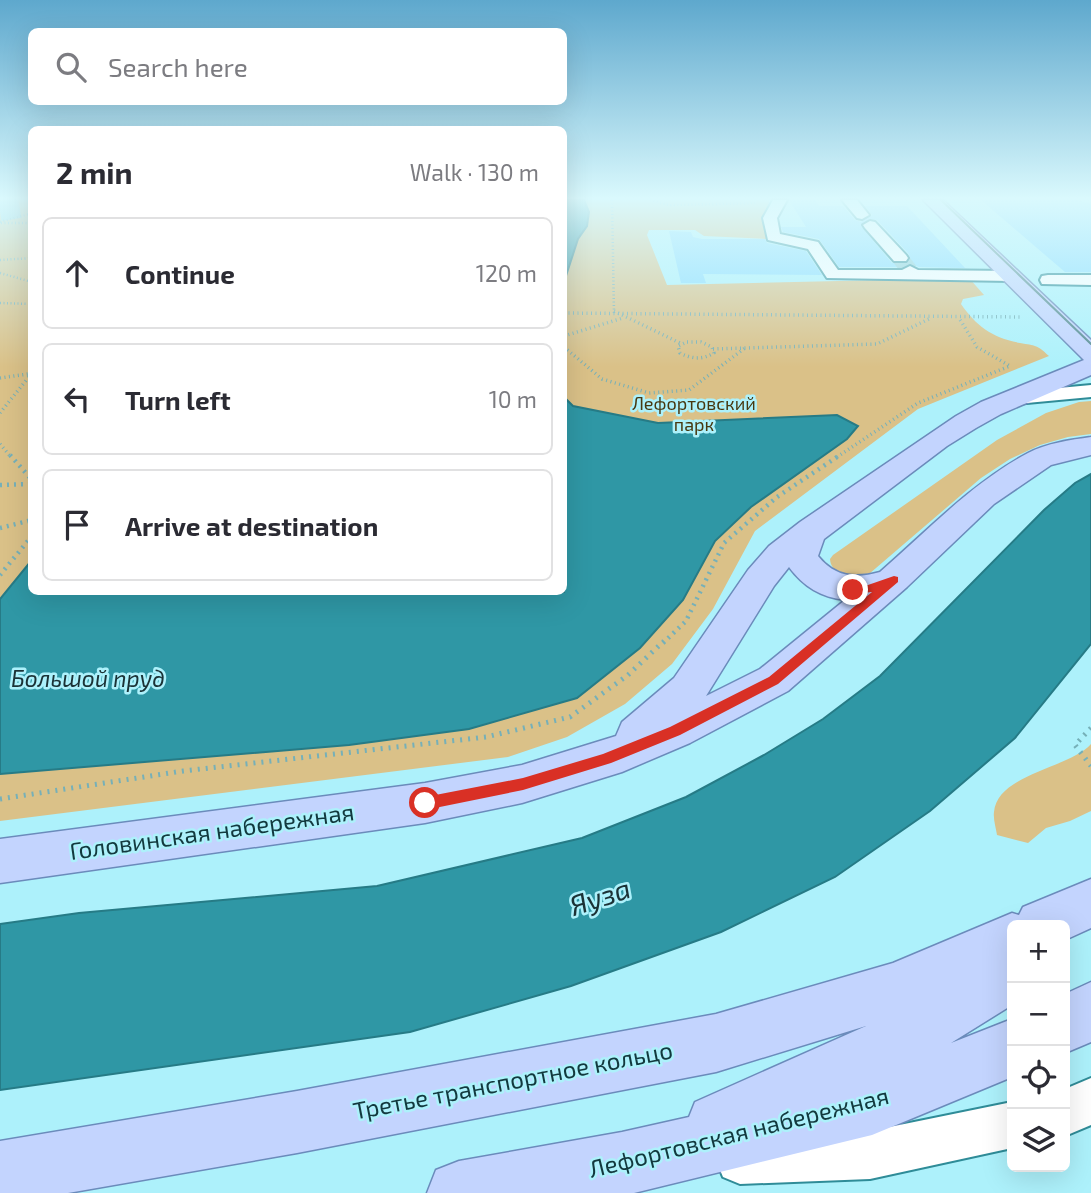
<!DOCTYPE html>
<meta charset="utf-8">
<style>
body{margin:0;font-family:"Exo 2",sans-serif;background:#f7f7f7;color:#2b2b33}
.controls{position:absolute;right:21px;bottom:21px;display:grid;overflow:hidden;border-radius:10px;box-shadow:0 7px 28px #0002}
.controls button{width:63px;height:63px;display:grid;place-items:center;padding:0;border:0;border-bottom:2px solid #e1e1e2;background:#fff;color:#2b2b33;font:35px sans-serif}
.stop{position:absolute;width:21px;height:21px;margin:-16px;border:5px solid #d93025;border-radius:50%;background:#fff}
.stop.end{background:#d93025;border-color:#fff;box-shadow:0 2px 7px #0008}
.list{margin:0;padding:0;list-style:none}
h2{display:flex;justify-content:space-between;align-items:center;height:91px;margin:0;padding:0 28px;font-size:30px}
h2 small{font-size:23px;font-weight:400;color:#7c7c81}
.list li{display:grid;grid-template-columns:46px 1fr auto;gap:21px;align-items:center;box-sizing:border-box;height:112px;margin:0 14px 14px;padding:0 14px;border:2px solid #e1e1e2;border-radius:10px}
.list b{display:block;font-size:26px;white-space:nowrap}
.list em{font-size:23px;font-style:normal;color:#7c7c81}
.icon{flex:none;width:38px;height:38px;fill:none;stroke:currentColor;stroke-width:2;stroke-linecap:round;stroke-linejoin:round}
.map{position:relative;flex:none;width:1091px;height:1193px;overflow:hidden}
.search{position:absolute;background:#fff;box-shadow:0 7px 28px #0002;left:28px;top:28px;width:539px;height:77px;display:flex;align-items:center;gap:18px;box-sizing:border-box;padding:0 24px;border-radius:10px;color:#7c7c81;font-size:26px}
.panel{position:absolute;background:#fff;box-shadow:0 7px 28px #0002;left:28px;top:126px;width:539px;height:469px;border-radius:10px}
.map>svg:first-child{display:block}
</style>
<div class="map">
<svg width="1091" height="1193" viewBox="0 0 1091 1193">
<rect width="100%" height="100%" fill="#adf1fb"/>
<g fill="#dac188">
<path d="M0,200H31L32,592H564V200H769L767,239L704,236L695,230H649L647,235L667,285L969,278L984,295L963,299L961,304C976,326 993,338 1020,343C1036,346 1036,344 1049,356L918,409L755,531L713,609L672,664L625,704L567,737L508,757L0,821Z"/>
<path d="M1091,401V434L1068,437L1040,445L1010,459L981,478L869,574L856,579C844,574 831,573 830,559L833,555L997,440L1046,413L1079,402Z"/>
<path d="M1091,744V811L1070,821L1046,828L1028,843L997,835C996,828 993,819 994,812C997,774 1070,768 1091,744Z"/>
</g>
<g fill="#2f97a5" stroke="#267b86" stroke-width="2">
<polygon points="564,200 584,200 589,212 587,226 578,239 564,282"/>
<polygon points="564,397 573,406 658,423 837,415 858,426 847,439 751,507 715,541 683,600 640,648 577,698 469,729 349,745 0,774 0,599 31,561 32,592 564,592"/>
<polygon points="1091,474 1091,644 1015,738 930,811 835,877 721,932 571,986 410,1032 0,1090 0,924 79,913 377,886 582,838 686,797 764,755 823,719 880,676 1044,510 1075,483"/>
</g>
<g fill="#8adcff" fill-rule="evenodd">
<path d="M789,200H816L819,206H843L855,220L861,222L872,215L865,206H907L965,268L919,267L911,264L901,267H839L819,239L783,232L781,227H806ZM869,219L877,220L908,253L910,257L908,262L892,263L861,226Z"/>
<polygon points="981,200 1078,200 1091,204 1091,272 1065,272"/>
<polygon points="669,231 691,232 693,237 702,239 765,239 767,243 806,251 822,275 703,274 706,283 681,283"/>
</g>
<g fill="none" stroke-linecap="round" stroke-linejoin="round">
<polyline stroke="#8eccd5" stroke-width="16" stroke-dasharray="16 8" stroke-linecap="butt" points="900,258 910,271"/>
<polyline stroke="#8eccd5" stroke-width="20" stroke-dasharray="20 10" stroke-linecap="butt" points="0,211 32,206"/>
<g stroke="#2f8c98" stroke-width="4">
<g id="minor">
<polygon points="773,200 787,200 777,218 780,234 818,242 838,270 902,270 910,266 918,270 1011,271 1019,276 1011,281 827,278 808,249 768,240 763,218"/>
<polygon points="842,200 857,200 869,215 862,219 857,218"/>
<polygon points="870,221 875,222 906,255 908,258 906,261 894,261 865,228 863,225"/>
<polygon points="1048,275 1091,275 1091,285 1042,284 1040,280 1042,276"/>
<polygon points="1091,385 1091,397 1015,404 1008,402 1005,398 1008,394 1015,392"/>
<polygon points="1091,1078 1091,1125 1065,1136 1065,1089"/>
<polygon points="1012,1102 1012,1148 870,1179 740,1184 723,1177 716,1160 723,1143 740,1136 870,1131"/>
</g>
</g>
<g stroke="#6b8bbb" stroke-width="3">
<g id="major">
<path d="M923,200H943L1091,340V375L1001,414L976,428L947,446L824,539L818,556C835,577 855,579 880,572C927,531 972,483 1028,453C1047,443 1070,440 1091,437V455L1051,465L994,504L907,587L788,691L690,743L622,772L522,803L425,823L0,883V839L425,783L522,765L616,736L622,722L674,678L748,570L769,546L800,522L956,416L981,402L1084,360ZM789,567C804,587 821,597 845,600L760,669L706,696L774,586Z"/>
<polygon points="1091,879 1091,928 1065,940 1065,925 1012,925 1012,1005 951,1043 1012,1019 1012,1077 872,1135 634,1193 427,1193 436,1170 459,1161 622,1132 689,1117 695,1102 866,1026 716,1072 297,1153 68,1193 0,1193 0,1141 297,1091 716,1014 893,963 1012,913 1019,915 1023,907"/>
<polygon points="1091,982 1091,1042 1065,1053 1065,994"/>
</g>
</g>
<g stroke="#76b0b8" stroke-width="2.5" stroke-dasharray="1 2.5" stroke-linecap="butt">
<polyline points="612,200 614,313"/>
<polyline points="650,200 669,205 756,203"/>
<polyline points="0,222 32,213"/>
<polyline points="1,223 32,223"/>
<polyline points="0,260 32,258"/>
<polyline points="0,273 32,282"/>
<polyline points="0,303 32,304"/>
</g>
<g stroke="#76b0b8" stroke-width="3.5" stroke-dasharray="1 3.5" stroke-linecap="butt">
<polyline points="614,311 682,344"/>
<polyline points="564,313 1021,317"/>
<polyline points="564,336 623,318"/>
<path d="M687,342H701L712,347L714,353C702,360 692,359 680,353L678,346Z"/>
<polyline points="564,347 602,379 649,393 689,390 745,348"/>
<polyline points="713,349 877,344 929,319"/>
<polyline points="0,378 28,374"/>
<polyline points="0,413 32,373"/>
<polyline points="0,444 11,457"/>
<polyline points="837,457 918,403 1010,366 977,347 959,318"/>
</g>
<g stroke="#76b0b8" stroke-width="4.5" stroke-dasharray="2 5" stroke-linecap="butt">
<polyline points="10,455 32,480"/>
<polyline points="0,485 32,484"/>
<polyline points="0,528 32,520"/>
<polyline points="0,575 32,536"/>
<polyline points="663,643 686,621 724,543 777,497 840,455"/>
</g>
<g stroke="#76b0b8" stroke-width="5" stroke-dasharray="2 6" stroke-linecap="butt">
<polyline points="1091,728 1075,745 1091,766"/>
<polyline points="0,799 183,771 486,737 570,717 628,675 664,641"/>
</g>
<use href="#minor" fill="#fff" fill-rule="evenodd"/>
<use href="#major" fill="#c3d4fe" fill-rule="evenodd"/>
<polyline stroke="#598d94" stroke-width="2" points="941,200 1091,344"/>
</g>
<linearGradient id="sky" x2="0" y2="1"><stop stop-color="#5ea8cd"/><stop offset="0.54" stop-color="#daf9fd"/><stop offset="1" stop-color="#daf9fd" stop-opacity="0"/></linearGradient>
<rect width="1091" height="367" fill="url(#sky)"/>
<polygon fill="#d93025" points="894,576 898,577 898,582 778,684 680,735 611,763 523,790 425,810 418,803 425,797 523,778 603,754 670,727 769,677 872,592 853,594 847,590 849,587 868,585"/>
<g text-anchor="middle" stroke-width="5" stroke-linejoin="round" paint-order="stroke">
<g font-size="18" fill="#473810" stroke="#adf1fb">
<text x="694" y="410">Лефортовский<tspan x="694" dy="21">парк</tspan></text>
</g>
<g font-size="23" font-style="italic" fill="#1b3236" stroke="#adf1fb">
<text x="88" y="687">Большой пруд</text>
</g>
<g font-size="24" fill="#12393e" stroke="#adf1fb">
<text transform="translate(212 832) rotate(-8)" y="8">Головинская набережная</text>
<text transform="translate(513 1081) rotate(-11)" y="8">Третье транспортное кольцо</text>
<text transform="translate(739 1133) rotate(-14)" y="8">Лефортовская набережная</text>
</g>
<g font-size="28" font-style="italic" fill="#1b3236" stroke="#adf1fb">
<text transform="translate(600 897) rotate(-18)" y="10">Яуза</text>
</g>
</g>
</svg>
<div class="controls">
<button>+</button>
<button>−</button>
<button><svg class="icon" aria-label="locate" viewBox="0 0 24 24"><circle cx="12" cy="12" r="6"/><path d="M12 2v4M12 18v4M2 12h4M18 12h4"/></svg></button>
<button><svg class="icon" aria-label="layers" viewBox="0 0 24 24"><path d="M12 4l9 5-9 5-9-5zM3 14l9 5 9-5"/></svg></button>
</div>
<div class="stop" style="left:425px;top:803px"></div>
<div class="stop end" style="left:853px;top:590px"></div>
<div class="search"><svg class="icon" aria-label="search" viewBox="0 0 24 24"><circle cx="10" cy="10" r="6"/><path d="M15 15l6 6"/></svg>Search here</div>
<section class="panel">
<h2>2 min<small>Walk · 130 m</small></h2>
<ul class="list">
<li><svg class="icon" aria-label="ahead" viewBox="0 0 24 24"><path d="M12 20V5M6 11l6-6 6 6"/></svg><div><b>Continue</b></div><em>120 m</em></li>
<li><svg class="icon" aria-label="left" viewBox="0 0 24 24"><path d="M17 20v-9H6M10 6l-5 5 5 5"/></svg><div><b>Turn left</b></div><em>10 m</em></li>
<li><svg class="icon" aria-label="arrive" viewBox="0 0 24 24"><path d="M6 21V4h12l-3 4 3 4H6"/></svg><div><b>Arrive at destination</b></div></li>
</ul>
</section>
</div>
